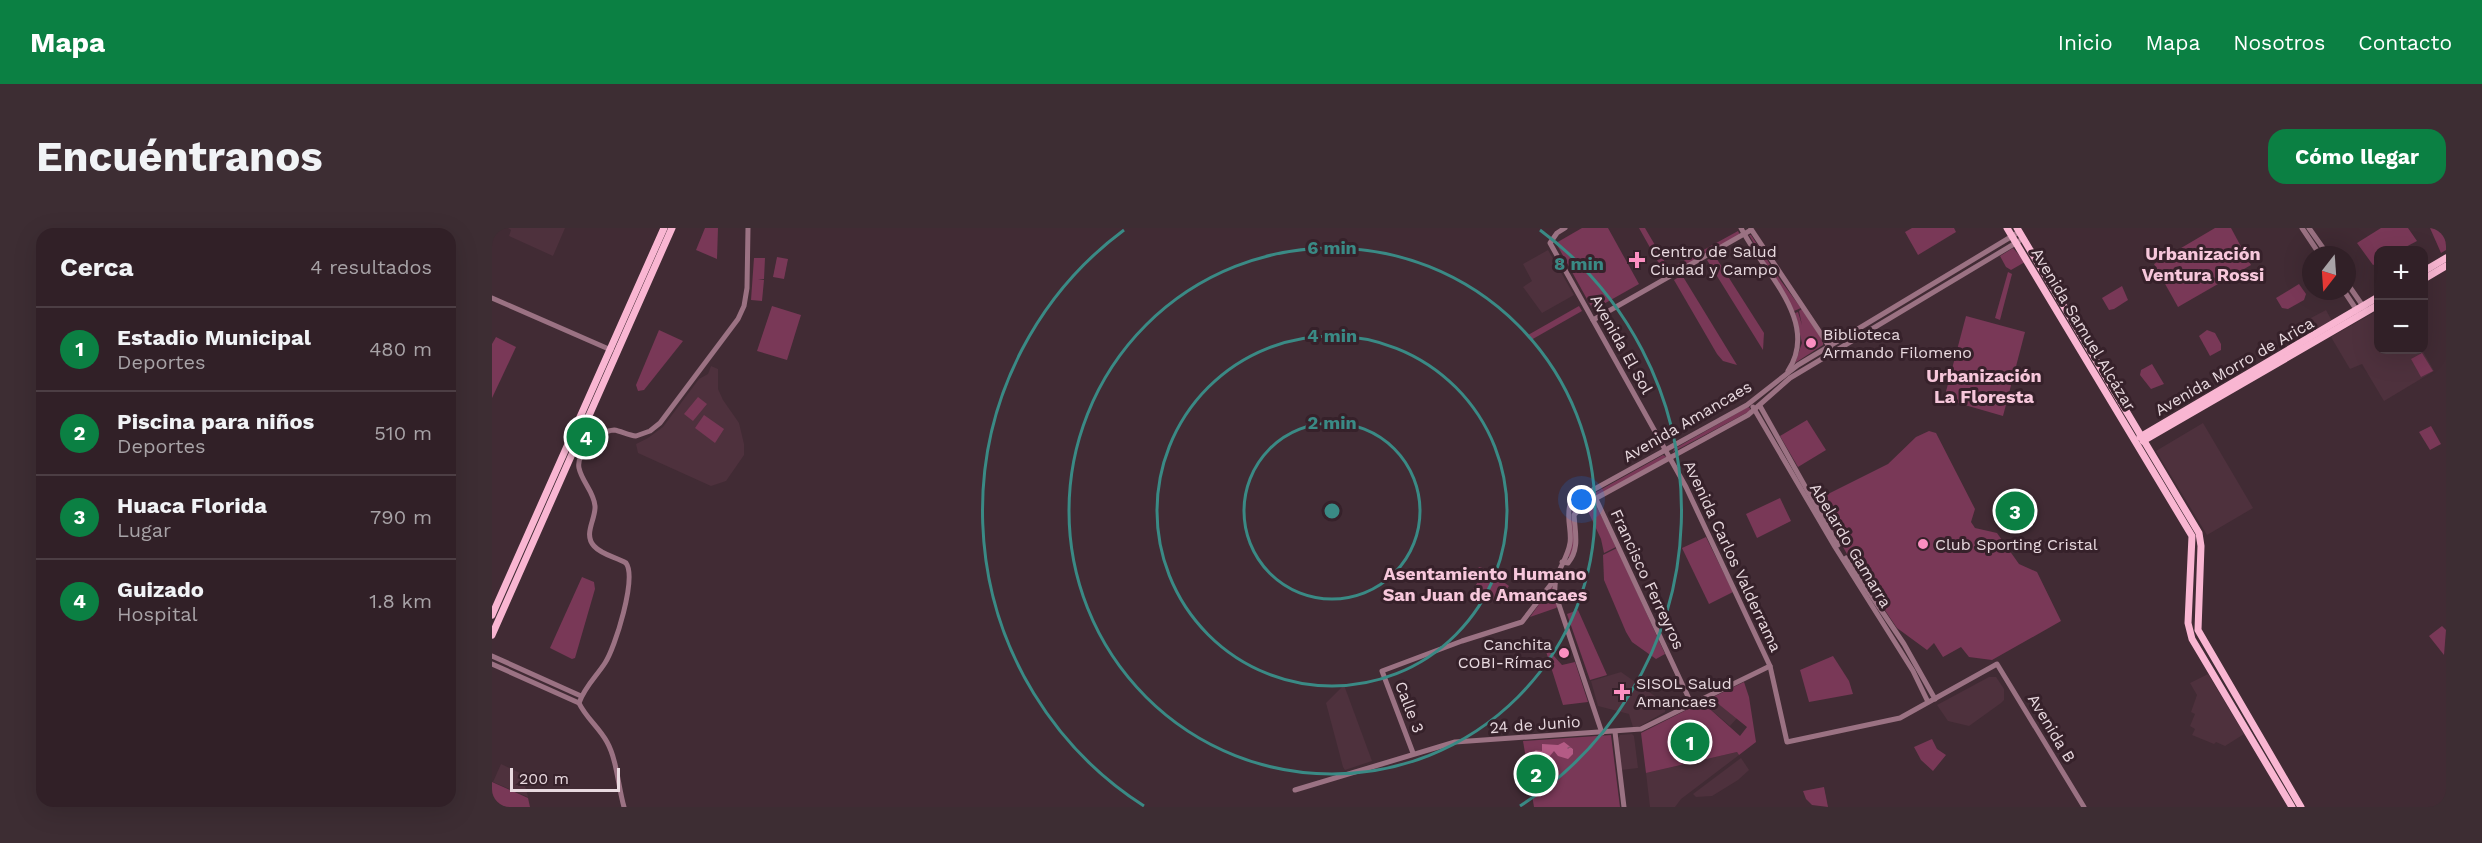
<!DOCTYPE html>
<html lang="es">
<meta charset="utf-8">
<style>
body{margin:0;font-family:"Work Sans",sans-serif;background:#3d2d33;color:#f1f3f6}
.controls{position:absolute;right:18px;top:18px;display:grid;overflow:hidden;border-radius:12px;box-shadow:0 6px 24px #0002}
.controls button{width:54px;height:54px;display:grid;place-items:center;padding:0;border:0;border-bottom:2px solid #4c3e44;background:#312027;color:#f1f3f6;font:30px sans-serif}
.compass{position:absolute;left:1810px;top:18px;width:54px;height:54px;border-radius:50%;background:#312027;box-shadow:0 6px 24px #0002;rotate:197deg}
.scale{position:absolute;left:18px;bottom:15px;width:110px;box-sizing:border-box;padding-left:6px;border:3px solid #e8d9df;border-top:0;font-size:16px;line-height:21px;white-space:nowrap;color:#e8d9df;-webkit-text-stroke:4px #36212a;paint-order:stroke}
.you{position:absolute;left:1090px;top:272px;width:21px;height:21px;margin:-15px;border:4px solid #fff;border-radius:50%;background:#1a73e8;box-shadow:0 0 0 9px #1a73e833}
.badge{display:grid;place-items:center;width:39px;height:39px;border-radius:50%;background:#0b8043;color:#fff;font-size:20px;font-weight:700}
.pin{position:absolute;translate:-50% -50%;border:3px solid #fff;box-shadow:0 2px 6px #0006}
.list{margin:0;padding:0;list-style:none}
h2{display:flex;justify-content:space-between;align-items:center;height:78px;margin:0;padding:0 24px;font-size:26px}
h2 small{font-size:20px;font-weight:400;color:#a8a3a7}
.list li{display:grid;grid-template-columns:39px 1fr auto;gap:18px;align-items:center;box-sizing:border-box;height:84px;padding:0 24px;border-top:2px solid #4c3e44}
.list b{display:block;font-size:22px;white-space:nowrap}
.list p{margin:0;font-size:20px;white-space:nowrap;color:#a8a3a7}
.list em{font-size:20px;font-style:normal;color:#a8a3a7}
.map{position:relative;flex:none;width:1954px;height:579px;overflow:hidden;border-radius:18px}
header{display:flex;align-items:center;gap:36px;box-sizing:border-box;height:84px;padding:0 30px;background:#0b8043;color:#fff}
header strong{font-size:28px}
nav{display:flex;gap:33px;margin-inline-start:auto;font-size:21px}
.intro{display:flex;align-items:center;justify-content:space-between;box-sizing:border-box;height:144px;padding:0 36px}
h1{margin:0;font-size:42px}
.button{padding:15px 27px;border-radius:18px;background:#0b8043;color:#fff;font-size:21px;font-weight:700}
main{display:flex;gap:36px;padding:0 36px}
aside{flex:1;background:#312027;border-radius:18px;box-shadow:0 6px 24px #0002}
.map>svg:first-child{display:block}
</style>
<header>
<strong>Mapa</strong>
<nav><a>Inicio</a><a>Mapa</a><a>Nosotros</a><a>Contacto</a></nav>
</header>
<div class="intro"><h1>Encuéntranos</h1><a class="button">Cómo llegar</a></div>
<main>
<aside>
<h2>Cerca<small>4 resultados</small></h2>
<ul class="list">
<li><span class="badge">1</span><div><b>Estadio Municipal</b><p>Deportes</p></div><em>480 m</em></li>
<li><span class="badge">2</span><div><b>Piscina para niños</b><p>Deportes</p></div><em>510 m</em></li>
<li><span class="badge">3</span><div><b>Huaca Florida</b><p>Lugar</p></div><em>790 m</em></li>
<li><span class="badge">4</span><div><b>Guizado</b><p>Hospital</p></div><em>1.8 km</em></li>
</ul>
</aside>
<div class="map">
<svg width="1954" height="579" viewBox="0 0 1954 579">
<defs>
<pattern id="water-ripples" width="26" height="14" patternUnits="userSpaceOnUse" patternTransform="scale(1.5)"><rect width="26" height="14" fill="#b45b85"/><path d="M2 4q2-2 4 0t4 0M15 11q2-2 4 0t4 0" fill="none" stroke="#88516b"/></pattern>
</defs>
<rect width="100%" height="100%" fill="#412b34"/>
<g fill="#4e313d">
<polygon points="16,0 73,0 61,28 17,8 19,2"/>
<polygon points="1056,22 1082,67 1050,85 1031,59 1040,53 1031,36"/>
<polygon points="1834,82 1840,93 1823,103 1817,91"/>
<polygon points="1883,84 1884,87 1886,85 1886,122 1930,122 1942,143 1892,173 1870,136 1858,141 1839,109"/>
<polygon points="219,138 226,141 226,161 231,172 247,195 252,216 252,227 234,253 219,258 146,225 144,216 156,210 171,199 207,151 216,146"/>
<polygon points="1711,195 1761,280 1715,307 1664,223"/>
<polygon points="1129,444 1174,476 1173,484 1148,498 1141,499 1137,486 1106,478 1099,453"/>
<polygon points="1716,446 1752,506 1733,518 1724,514 1722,516 1700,507 1703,501 1698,498 1703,486 1699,484 1705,467 1698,455"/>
<polygon points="1497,449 1504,449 1512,461 1512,472 1509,475 1477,498 1456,493 1445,477"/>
<polygon points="852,457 880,533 853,542 851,539 834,475"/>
<polygon points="1219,470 1245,490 1238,498 1210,474"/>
<polygon points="1140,506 1142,508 1146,540 1129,542 1126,510 1128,507"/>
<polygon points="1245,524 1247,527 1189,571 1183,579 1158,579 1154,545"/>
<polygon points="1249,530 1257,542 1246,552 1220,568 1204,569 1201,566"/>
<polygon points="9,536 30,546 36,569 1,554"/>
</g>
<g fill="#793857">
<polygon points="213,0 226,0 225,31 204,22"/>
<polygon points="1090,0 1116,0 1147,56 1101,82 1064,15"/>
<polygon points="1147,0 1153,0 1177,41 1246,3 1248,7 1174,48"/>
<polygon points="1420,0 1462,0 1464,4 1426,27 1413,4"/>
<polygon points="1723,0 1739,0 1759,37 1686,79 1662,36"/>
<polygon points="1889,0 1916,0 1925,13 1908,22 1886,22 1886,35 1881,37 1865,15"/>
<polygon points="1938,0 1954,0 1954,22 1949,25"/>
<polygon points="1257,7 1259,7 1289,53 1309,80 1302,83"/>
<polygon points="1521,20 1533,34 1519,42 1514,39 1508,28"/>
<polygon points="1223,28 1272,105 1271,122 1215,32"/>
<polygon points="285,29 296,31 292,51 281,49"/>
<polygon points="262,30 273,30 272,51 266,51 272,52 270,73 259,72"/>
<polygon points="1516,44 1520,46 1508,92 1503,90"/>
<polygon points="1190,47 1245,137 1231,133 1225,126 1182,52"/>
<polygon points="1807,56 1814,66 1812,72 1796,81 1790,80 1784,70"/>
<polygon points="1630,58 1636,72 1622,81 1617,82 1610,70"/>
<polygon points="280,78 309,87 295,132 265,123"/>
<polygon points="1087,78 1090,83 1039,112 1036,107"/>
<polygon points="1310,81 1331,112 1331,117 1303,135 1310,115 1303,85 1306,84 1310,97 1307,83"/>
<polygon points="1474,88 1533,104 1511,188 1452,171"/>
<polygon points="167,102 191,113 152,162 146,163 144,157"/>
<polygon points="1715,102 1723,105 1729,116 1729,122 1718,128 1707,108"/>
<polygon points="4,109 24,119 0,170 0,116"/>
<polygon points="1930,125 1941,143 1929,149 1919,131"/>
<polygon points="1660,136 1672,156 1659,161 1648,147 1649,142"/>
<polygon points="206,169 215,176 201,193 192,186"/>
<polygon points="1256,179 1258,180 1258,183 1181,224 1182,221"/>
<polygon points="212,187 232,201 223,215 203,200"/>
<polygon points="1315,192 1334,222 1306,239 1288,208"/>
<polygon points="1939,198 1949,216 1938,222 1927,204"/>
<polygon points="1437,203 1444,205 1483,281 1479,294 1483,300 1505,305 1527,336 1545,344 1569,393 1500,432 1477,429 1469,419 1451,429 1442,415 1435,422 1405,400 1355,326 1324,272 1396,236 1424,209"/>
<polygon points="1171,227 1175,229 1083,282 1081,285 1084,307 1080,328 1075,329 1081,277"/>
<polygon points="1288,270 1299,293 1265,310 1254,286"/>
<polygon points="1103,275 1124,319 1112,325 1109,311 1094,279"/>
<polygon points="1214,309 1241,364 1217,376 1190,320"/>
<polygon points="1125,320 1173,426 1164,431 1140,414 1134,404 1112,352 1111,327"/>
<polygon points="987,339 994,341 1017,358 1009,369 993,375 990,369 982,372 978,366 989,349 984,344"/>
<polygon points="90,349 102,354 103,361 83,430 80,431 58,420"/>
<polygon points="1060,358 1066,378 1064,380 1038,389"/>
<polygon points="1086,382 1115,447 1098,452 1075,386"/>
<polygon points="1950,398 1954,402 1952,427 1937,408"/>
<polygon points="1052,417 1070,437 1083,434 1096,474 1071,477"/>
<polygon points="1341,428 1357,453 1361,466 1317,474 1308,442"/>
<polygon points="1252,454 1257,469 1264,514 1247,527 1245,524 1154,545 1149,505 1210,474 1248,508 1255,499 1219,470"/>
<polygon points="1119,507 1128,579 1042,579 1031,513"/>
<polygon points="1440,511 1445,521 1454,527 1441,543 1429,532 1422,519"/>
<polygon points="0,554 36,570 38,579 0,579"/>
<polygon points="1332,559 1336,579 1320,577 1314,571 1311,563"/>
</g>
<polygon fill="url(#water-ripples)" points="1072,514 1081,521 1081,526 1076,531 1066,528 1062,523 1057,529 1050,527 1050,531 1044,538 1038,537 1039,526 1044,522 1050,523 1050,516 1066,517"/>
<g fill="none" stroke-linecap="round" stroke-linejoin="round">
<g stroke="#9b7283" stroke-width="5">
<polyline points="1073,0 1065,5 1058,15 1194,259 1278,438 1295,514 1408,490 1505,436 1592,579"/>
<path d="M1249,0C1270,43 1329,93 1296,143"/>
<polyline points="1810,0 1828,27"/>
<polyline points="1817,0 1836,27"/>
<polyline points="1259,1 1339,121"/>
<polyline points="1855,55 1873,81"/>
<polyline points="1852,63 1866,84"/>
<polyline points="0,70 119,122"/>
<polyline points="1101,92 1259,2"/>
<polyline points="1268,178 1346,317"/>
<polyline points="1261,179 1343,319 1421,443 1436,474"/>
<polyline points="1104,271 1199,475"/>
<polyline points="1354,330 1412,416 1443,471"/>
<path d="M1070,334L1076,335C1088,321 1083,304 1082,287L1090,278L1256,187L1298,150L1527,13"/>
<polyline points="0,428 89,468"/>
<polyline points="0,436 87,475"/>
<polyline points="1123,504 1132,579"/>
<path d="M1110,505L1063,365C1061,345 1075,334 1078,315C1080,303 1074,290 1078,277L1099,263L1255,177L1306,137L1527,4"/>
<polyline points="921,525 890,443 970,413 1030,394 1063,351"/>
<polyline points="803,562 963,514 1149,501 1278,438"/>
<path d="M132,579C126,558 125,532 115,514C107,499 94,490 87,475C93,458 104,449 113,435C123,420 145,350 134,335C124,329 110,327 102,318C91,306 104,291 103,278C102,264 90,254 87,240C84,226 108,202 122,202C129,203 136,207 144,208L158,203L168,195L246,91L252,78L255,60L256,0"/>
</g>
<g stroke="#f9b6d2" stroke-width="7">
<polyline points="1515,0 1700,308 1696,395 1700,411 1800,579"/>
<polyline points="1525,0 1707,305 1709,318 1706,402 1809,579"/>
<polyline points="1932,43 1954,30"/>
<polyline points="1932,51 1954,38"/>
<polyline points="1648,209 1886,69"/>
<polyline points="1651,213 1886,77"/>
<polyline points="0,387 172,0"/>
<polyline points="0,407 180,0"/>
</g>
</g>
<g fill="none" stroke="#3a8a85" stroke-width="3">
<circle cx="840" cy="283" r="88"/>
<circle cx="840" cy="283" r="175"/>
<circle cx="840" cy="283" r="263"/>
<path d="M652 578A350 350 0 0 1 632 2M1048 2A350 350 0 0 1 1028 578"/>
</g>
<g fill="#fc8fc1" stroke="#36212a" stroke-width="2">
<path d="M1142 23h6v6h6v6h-6v6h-6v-6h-6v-6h6z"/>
<circle cx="1319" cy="115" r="6"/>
<circle cx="1431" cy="316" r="6"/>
<circle cx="1072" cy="425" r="6"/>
<path d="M1127 455h6v6h6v6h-6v6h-6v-6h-6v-6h6z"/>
</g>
<g text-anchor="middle" stroke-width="6" stroke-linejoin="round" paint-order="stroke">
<g font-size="16" fill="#e8d9df" stroke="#36212a" text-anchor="start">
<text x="1158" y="29">Centro de Salud<tspan x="1158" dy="18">Ciudad y Campo</tspan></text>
<text x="1331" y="112">Biblioteca<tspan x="1331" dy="18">Armando Filomeno</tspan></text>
<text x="1443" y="322">Club Sporting Cristal</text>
<text x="1060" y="422" text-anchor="end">Canchita<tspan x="1060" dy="18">COBI-Rímac</tspan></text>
<text x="1144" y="461">SISOL Salud<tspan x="1144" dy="18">Amancaes</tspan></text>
</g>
<g font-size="16" fill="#e8d9df" stroke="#36212a">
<text transform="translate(1592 101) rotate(59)" y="6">Avenida Samuel Alcázar</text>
<text transform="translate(1130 116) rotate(61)" y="6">Avenida El Sol</text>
<text transform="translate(1742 138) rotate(-30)" y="6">Avenida Morro de Arica</text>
<text transform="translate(1195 193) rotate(-30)" y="6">Avenida Amancaes</text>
<text transform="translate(1359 317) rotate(59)" y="6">Abelardo Gamarra</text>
<text transform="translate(1241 328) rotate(65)" y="6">Avenida Carlos Valderrama</text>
<text transform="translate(1156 351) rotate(65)" y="6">Francisco Ferreyros</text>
<text transform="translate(918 479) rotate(69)" y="6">Calle 3</text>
<text transform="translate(1043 496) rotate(-4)" y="6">24 de Junio</text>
<text transform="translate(1560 500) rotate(59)" y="6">Avenida B</text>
</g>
<g font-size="18" font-weight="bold" fill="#f7c7db" stroke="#36212a">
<text x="1711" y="32">Urbanización<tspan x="1711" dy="21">Ventura Rossi</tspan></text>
<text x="1492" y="154">Urbanización<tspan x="1492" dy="21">La Floresta</tspan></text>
<text x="993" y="352">Asentamiento Humano<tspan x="993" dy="21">San Juan de Amancaes</tspan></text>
</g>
</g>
<circle cx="840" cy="283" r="9" fill="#3a8a85" stroke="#36212a" stroke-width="3"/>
<g font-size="18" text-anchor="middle" font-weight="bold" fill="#3a8a85" stroke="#36212a" stroke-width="6" stroke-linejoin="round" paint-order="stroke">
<text x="840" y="26">6 min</text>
<text x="1087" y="42">8 min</text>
<text x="840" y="114">4 min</text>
<text x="840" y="201">2 min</text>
</g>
</svg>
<div class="controls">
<button>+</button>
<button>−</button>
</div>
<svg class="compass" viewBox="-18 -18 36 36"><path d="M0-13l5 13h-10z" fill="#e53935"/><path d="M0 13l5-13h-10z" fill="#a8a3a7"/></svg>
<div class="scale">200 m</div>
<div class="you"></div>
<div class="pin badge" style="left:1198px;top:514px">1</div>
<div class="pin badge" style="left:1044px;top:546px">2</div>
<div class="pin badge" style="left:1523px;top:283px">3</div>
<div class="pin badge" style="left:94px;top:209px">4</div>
</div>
</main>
